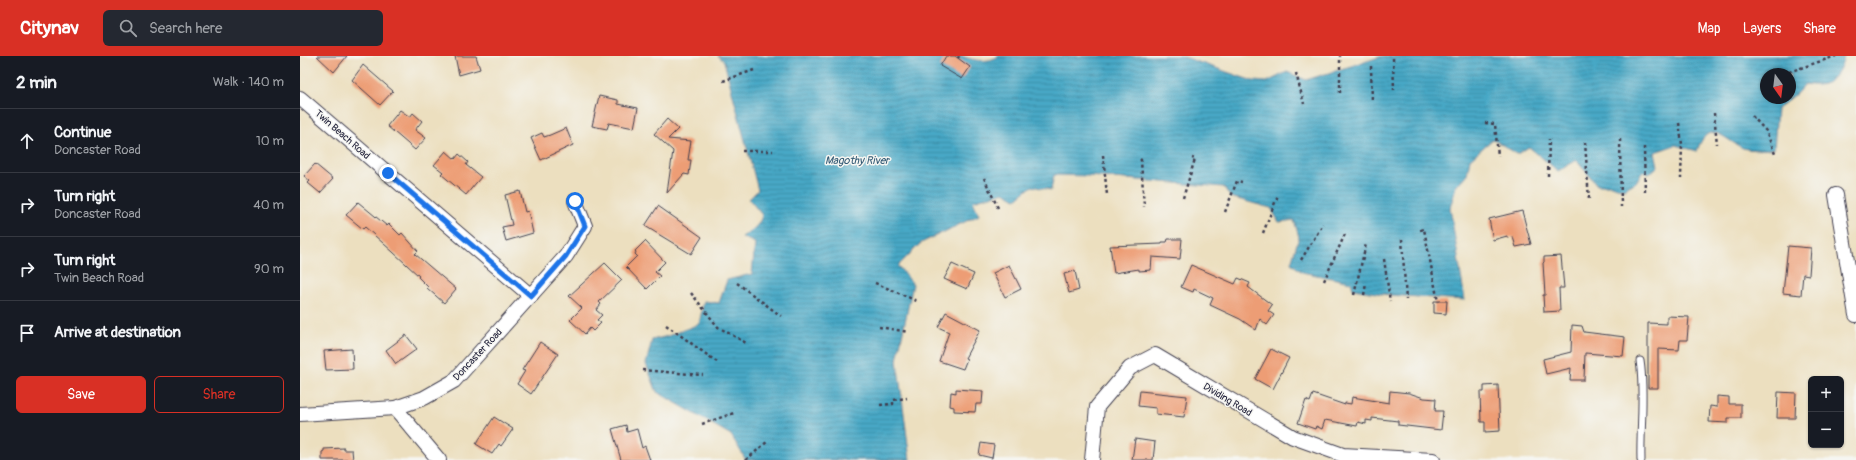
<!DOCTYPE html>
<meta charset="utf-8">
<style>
body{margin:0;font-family:Pangolin,sans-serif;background:#242831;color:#f1f3f6}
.controls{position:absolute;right:12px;bottom:12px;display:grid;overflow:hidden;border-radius:6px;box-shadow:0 1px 3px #0004}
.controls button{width:36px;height:36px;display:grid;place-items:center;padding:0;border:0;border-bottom:1px solid #363941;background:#171b24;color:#f1f3f6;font:20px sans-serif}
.compass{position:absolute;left:1460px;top:12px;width:36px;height:36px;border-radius:50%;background:#171b24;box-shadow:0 1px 3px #0004;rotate:166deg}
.stop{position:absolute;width:12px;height:12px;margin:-9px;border:3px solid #1a73e8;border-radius:50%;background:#fff}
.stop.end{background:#1a73e8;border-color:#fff;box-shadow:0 1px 4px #0008}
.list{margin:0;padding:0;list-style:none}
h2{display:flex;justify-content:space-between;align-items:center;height:52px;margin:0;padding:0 16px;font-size:17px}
h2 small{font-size:13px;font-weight:400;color:#9ea1a6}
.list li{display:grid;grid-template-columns:26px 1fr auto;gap:12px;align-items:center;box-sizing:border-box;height:64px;padding:0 16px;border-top:1px solid #363941}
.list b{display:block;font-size:15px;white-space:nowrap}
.list p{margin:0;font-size:13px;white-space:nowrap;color:#9ea1a6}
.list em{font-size:13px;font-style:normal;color:#9ea1a6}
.actions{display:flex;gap:8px;padding:12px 16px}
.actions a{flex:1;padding:9px 0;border:1px solid #d93025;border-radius:6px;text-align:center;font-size:14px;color:#d93025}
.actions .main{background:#d93025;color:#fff}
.icon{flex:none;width:22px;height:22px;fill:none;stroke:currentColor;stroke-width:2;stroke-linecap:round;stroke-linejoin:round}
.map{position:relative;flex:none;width:1556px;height:404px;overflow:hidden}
header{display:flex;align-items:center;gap:24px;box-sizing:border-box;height:56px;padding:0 20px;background:#d93025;color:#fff}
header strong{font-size:19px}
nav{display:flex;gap:22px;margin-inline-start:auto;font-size:14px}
.search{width:280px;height:36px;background:#242831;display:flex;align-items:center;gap:10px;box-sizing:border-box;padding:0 14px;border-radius:6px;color:#9ea1a6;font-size:15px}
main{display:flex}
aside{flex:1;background:#171b24}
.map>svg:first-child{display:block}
</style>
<header>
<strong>Citynav</strong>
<div class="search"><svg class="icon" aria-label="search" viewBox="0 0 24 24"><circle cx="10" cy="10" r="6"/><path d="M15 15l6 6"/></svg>Search here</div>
<nav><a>Map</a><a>Layers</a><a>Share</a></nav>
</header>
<main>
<aside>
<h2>2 min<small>Walk · 140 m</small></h2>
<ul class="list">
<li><svg class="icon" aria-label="ahead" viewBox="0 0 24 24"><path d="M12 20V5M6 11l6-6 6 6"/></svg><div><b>Continue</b><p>Doncaster Road</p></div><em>10 m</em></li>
<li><svg class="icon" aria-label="right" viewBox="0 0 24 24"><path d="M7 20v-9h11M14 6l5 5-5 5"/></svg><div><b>Turn right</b><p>Doncaster Road</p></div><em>40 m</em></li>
<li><svg class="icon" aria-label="right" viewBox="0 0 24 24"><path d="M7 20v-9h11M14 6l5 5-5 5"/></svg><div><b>Turn right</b><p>Twin Beach Road</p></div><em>90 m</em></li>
<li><svg class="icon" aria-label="arrive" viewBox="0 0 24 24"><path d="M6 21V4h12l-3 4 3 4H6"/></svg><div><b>Arrive at destination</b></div></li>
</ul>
<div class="actions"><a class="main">Save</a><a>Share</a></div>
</aside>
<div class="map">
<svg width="1556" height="404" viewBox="0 0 1556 404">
<defs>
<pattern id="water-rules" width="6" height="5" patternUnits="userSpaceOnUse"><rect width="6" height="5" fill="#47a8c6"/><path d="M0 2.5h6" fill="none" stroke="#3b88a2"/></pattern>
</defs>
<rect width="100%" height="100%" fill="#f6f6f2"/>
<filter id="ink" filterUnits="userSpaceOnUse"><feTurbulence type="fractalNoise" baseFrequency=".025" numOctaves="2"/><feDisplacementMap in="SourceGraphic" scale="8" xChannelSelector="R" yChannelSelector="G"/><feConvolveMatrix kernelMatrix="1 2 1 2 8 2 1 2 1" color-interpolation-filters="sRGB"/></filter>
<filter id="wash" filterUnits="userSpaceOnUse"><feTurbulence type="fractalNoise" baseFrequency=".012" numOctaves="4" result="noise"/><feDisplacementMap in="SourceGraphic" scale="16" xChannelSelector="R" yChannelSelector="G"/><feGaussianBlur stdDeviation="0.9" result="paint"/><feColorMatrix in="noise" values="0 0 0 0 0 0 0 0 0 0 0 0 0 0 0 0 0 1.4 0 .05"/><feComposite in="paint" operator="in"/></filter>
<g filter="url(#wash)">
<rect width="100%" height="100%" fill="#ecdfbf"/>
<path fill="url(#water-rules)" stroke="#346580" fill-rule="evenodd" d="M418,0H662C674,5 689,7 699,0H881L953,25L967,26L987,16L1006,24L1083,0H1544C1539,21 1528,33 1505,28L1496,38L1477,53L1474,93C1465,93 1451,95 1443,92C1423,83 1409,61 1397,95L1375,89L1355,96L1358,110L1349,118L1343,115L1336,126L1324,133L1311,129H1297L1277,104L1258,115L1229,91L1217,98L1193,83L1170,103L1167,118L1156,130L1150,152L1165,244L1089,239L1053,233L1051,226L1002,216L991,207L999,181L994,164L979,166L971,152L930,141L924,131L789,120L754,119L751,134L732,130L716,143L704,136L673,145L679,159L621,187L598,210L613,228L597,304L610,404H446L431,379L357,336L346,308L352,284L368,280L399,268L404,245L419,247L427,224L452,218L455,187L442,181C451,175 460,170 462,159L449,143L458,134L424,5ZM1466,18H1490V42H1466Z"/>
<g id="blocks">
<g fill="#ed9d75">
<polygon points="17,0 47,0 34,16"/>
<polygon points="155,0 176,0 180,13 159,19"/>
<polygon points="646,0 655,0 670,11 662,23 640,10"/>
<polygon points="63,9 93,35 80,49 52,24"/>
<polygon points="299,40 318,44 318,48 338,52 334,72 309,67 307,73 292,70"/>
<polygon points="100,54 110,61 113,57 122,65 115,74 126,82 115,94 87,70"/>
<polygon points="367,63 378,73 368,83 391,85 388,104 391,104 389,119 384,118 367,137 373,95 354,78"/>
<polygon points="266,72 273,89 241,104 231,82 242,77 244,81 250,79"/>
<polygon points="146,95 155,103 159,98 168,106 166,109 181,121 166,139 141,118 143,116 134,109"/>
<polygon points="15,108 33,123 20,137 8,127 10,125 4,120"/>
<polygon points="220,135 225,156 228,155 233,177 206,185 202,171 212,169 205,139"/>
<polygon points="58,146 87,170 89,168 100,179 102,177 118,195 115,198 156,233 144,247 127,232 128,231 118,221 119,220 93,196 65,171 63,173 46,159"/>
<polygon points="358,150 402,181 391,198 345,170"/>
<polygon points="1222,155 1231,188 1216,191 1213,181 1207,182 1207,180 1193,184 1189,163"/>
<polygon points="868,183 882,183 880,203 852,201 851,214 839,215 839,213 814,217 810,190 862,188 862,186 867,186"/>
<polygon points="345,185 365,206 355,216 360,220 347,233 326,211 337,200 335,198 336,196 335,195"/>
<polygon points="1488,190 1511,192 1509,219 1503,218 1501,239 1483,237"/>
<polygon points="1261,200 1264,232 1259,232 1260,255 1244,256 1243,239 1245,239 1243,207 1244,206 1244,201"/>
<polygon points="305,207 322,224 299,246 301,248 296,254 302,259 297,264 301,267 293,275 290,272 285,278 270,264 282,252 269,240"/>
<polygon points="652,208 674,218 667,233 644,223"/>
<polygon points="709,209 721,233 705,241 693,217"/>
<polygon points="891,209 935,228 938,222 950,227 948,231 972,249 968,255 974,259 967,269 960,263 956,274 940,263 910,249 913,242 894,233 893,236 881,231"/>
<polygon points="775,215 779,234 769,237 764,218"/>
<polygon points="1134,245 1147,245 1146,258 1134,257"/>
<polygon points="646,256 680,274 665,302 667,303 663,313 639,305 649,276 638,271"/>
<polygon points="1367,260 1389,261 1387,284 1380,284 1379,294 1358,293 1358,332 1348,332 1348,267 1367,268"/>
<polygon points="1272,269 1282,270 1284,276 1325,281 1323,300 1285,297 1284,324 1270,324 1271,312 1246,318 1243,303 1271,296"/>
<polygon points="106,279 117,293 96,308 86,294"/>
<polygon points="240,286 258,298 231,338 217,328 225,315 222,314"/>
<polygon points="52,293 53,313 26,314 24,295"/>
<polygon points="971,293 989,302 973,333 955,323"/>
<polygon points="1198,329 1200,375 1185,376 1185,366 1181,366 1180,336 1184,336 1184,330"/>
<polygon points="656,333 683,335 682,348 676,348 675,356 654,355 654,351 650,350 651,336 656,337"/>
<polygon points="840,335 887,340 884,361 856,358 856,352 838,350"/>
<polygon points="1090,335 1109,337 1124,342 1136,343 1135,355 1143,355 1141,374 1098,369 1098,365 1072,362 1072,365 1066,364 1066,368 1058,366 1057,370 1025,364 1022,373 1016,370 1015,373 998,367 1006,344 1010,346 1013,338 1045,349 1045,347 1051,348 1052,341 1089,347"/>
<polygon points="1478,336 1496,337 1495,362 1477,362"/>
<polygon points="1417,340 1429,341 1429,348 1441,348 1441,362 1428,362 1428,367 1409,366 1410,350 1417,351"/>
<polygon points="194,361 213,373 201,390 199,388 192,398 176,388"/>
<polygon points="326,369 327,376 337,373 342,392 345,390 350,404 321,404 312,373"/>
<polygon points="835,383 855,386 853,404 832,404"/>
<polygon points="681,387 694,389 692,402 679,399"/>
<polygon points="44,392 44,394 52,394 53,404 22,404 22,396 24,395 24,393"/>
</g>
</g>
</g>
<g filter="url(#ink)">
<use href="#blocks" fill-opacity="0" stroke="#403e4f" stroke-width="1"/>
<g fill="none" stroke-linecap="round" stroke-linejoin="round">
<g stroke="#403e4f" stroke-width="9">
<path id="service" d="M1340,305C1345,337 1340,371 1341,404"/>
</g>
<g stroke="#403e4f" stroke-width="16">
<g id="minor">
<polyline points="0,42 231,240"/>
<polyline points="1536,139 1556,259"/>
<polyline points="95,352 139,404"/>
<polyline points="0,358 95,352 124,342 154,325 266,200 285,170 275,145"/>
<polyline points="792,404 797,351 830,312 855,299 993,381 1043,399 1133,404"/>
</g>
</g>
<g stroke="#403e4f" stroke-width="2.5" stroke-dasharray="3 3" stroke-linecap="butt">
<polyline points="658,2 659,0"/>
<polyline points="1093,2 1094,34"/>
<polyline points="1071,10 1072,46"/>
<polyline points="996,17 1004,48"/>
<polyline points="1483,18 1536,0"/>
<polyline points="423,25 454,14"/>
<polyline points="1462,25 1466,24"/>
<polyline points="1040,37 1040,0"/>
<polyline points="1414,57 1417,88"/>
<polyline points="1452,60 1466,75 1475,98"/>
<polyline points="1185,67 1195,68 1198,100"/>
<polyline points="1379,67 1382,88 1381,122"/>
<polyline points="1320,83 1321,151"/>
<polyline points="1285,86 1289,144"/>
<polyline points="1344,91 1345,138"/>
<polyline points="442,95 473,95"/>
<polyline points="803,99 807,139"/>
<polyline points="840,103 841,104 844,151"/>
<polyline points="1248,120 1249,83"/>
<polyline points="684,122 698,152"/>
<polyline points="883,142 895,103 892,102"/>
<polyline points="925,156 937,125 942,126"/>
<polyline points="1120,174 1124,173 1138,246"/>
<polyline points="963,177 978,139"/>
<polyline points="1102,183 1106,244"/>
<polyline points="1084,203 1090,245"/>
<polyline points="1001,204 1023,168"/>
<polyline points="1024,225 1045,178"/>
<polyline points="437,227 481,260"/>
<polyline points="575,227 617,245"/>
<polyline points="391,237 418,271 446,287"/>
<polyline points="1054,239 1066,188"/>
<polyline points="1064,239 1066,228"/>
<polyline points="366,269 417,306"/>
<polyline points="579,271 608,276"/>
<polyline points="342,314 403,319"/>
<polyline points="580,349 593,348 593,344 607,342"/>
<polyline points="402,368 434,357"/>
<polyline points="446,404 468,385"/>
</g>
<use href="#service" stroke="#fff" stroke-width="7"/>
<use href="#minor" stroke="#fff" stroke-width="14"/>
</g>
</g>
<g fill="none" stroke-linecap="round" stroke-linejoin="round" filter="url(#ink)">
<polyline stroke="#1a73e8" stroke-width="5" points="88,117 231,240 266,200 285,170 275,145"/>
</g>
<g text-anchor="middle" stroke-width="3" stroke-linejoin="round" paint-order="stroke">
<g font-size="10" fill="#22223b" stroke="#f6f6f2">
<text transform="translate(43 78) rotate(41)" y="4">Twin Beach Road</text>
<text transform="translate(177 298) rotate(-47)" y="4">Doncaster Road</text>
<text transform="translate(928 343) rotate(31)" y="4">Dividing Road</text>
</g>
<g font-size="11" font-style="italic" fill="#315873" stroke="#f6f6f2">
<text x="557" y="108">Magothy River</text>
</g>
</g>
</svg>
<div class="controls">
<button>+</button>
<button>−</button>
</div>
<svg class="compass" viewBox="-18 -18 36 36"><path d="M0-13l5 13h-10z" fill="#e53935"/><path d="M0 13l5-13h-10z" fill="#9ea1a6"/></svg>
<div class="stop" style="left:275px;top:145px"></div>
<div class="stop end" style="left:88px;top:117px"></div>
</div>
</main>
